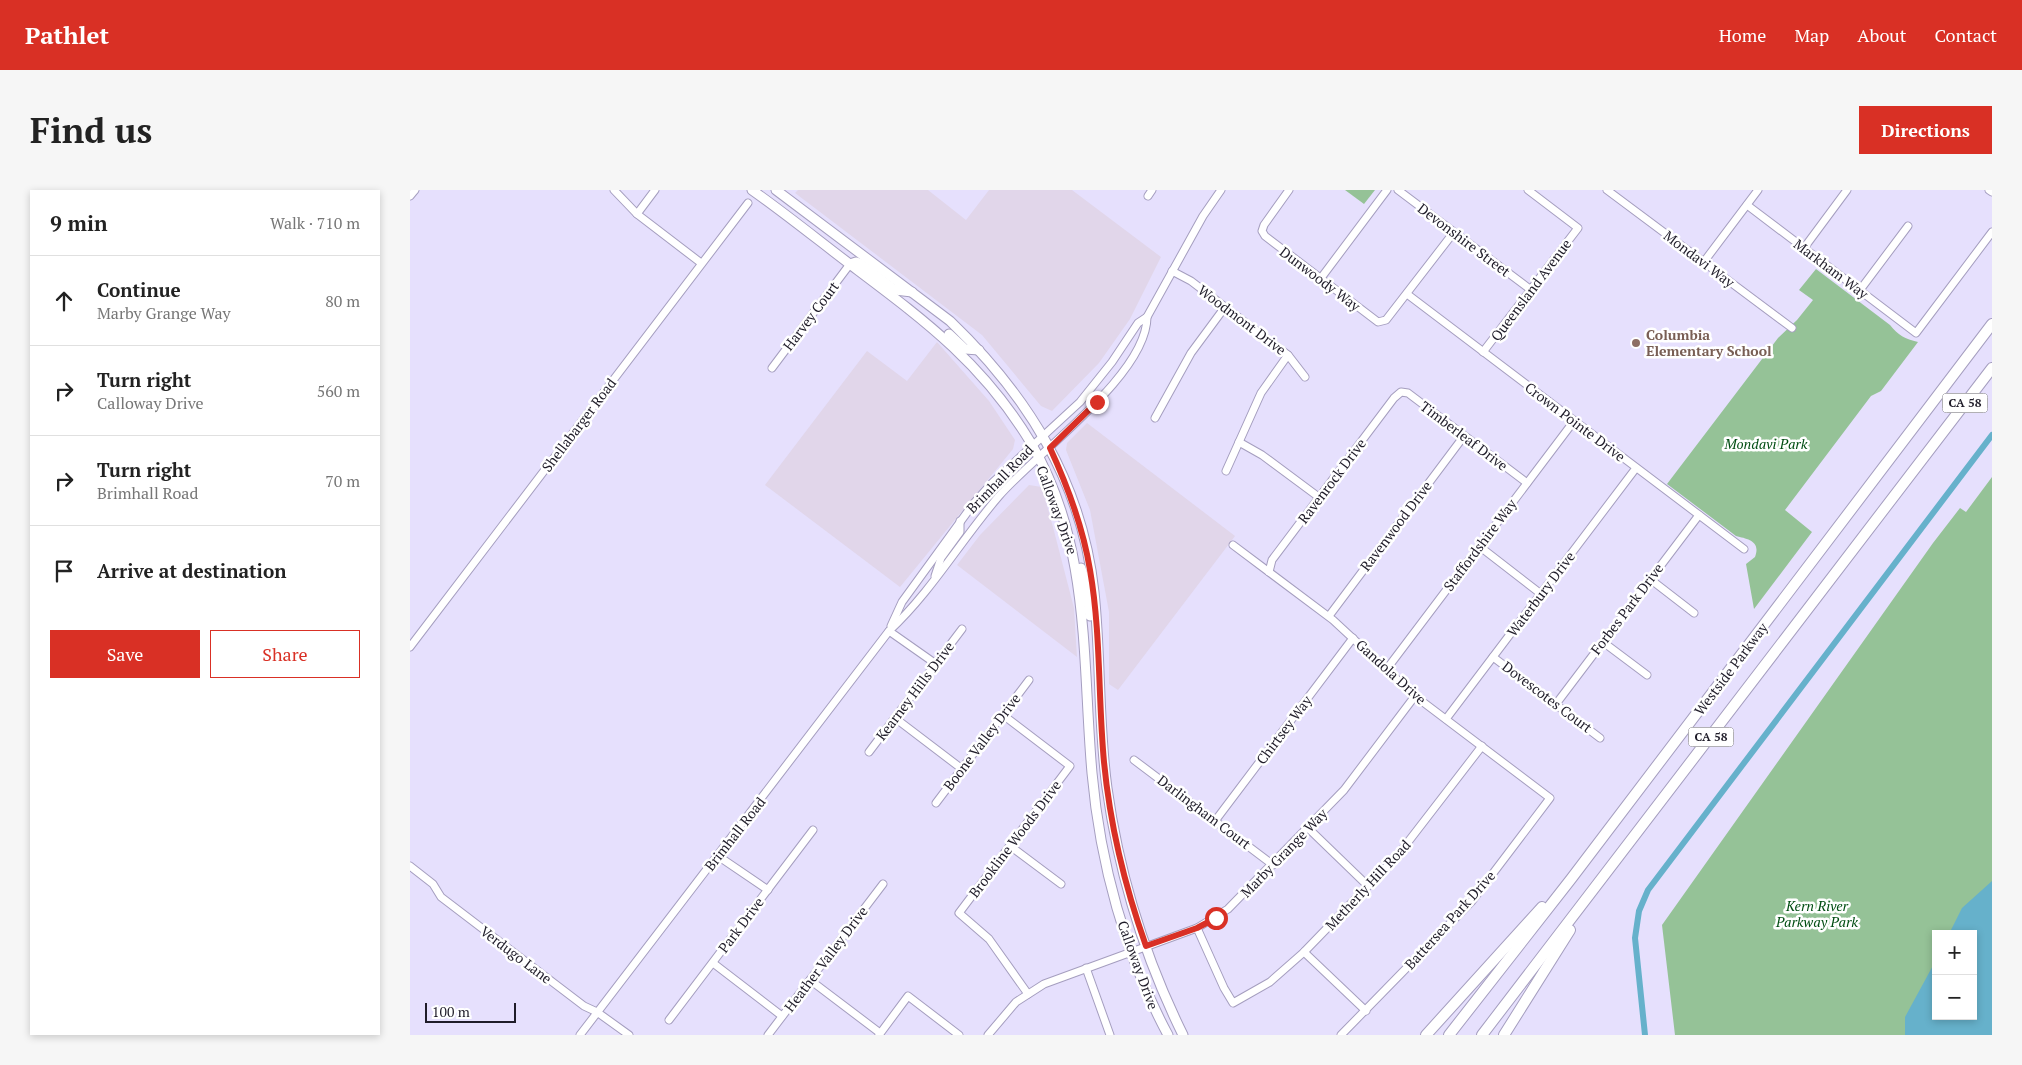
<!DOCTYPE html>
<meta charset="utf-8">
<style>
body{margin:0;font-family:"PT Serif",serif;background:#f6f6f6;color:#222}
.controls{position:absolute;right:15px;bottom:15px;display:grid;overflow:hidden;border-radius:0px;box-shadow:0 2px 8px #0003}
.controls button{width:45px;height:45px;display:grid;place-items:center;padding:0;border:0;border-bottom:1px solid #e0e0e0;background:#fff;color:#222;font:25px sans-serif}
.scale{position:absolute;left:15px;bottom:12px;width:91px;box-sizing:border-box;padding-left:5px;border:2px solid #1f1c29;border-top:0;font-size:14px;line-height:18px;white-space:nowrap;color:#1f1c29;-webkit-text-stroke:4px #fff;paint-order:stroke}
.stop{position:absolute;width:15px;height:15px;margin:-11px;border:4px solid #d93025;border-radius:50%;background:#fff}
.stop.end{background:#d93025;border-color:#fff;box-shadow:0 1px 5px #0008}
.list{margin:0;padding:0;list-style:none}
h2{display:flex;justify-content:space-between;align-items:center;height:65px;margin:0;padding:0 20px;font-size:21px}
h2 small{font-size:16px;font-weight:400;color:#767676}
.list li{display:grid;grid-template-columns:32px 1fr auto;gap:15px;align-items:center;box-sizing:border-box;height:90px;padding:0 20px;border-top:1px solid #e0e0e0}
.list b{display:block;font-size:19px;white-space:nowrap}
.list p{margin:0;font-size:16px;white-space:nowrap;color:#767676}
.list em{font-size:16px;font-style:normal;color:#767676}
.actions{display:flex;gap:10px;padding:15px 20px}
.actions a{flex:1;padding:11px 0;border:1px solid #d93025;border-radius:0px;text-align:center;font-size:18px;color:#d93025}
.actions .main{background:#d93025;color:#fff}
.icon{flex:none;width:28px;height:28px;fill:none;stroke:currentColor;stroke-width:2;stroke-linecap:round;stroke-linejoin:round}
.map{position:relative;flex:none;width:1582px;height:845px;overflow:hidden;border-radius:0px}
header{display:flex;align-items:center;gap:30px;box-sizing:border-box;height:70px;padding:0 25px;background:#d93025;color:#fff}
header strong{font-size:24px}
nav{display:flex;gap:28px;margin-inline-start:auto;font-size:18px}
.intro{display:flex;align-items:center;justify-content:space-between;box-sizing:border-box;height:120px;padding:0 30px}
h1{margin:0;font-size:35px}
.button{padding:12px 22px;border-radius:0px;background:#d93025;color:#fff;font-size:18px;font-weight:700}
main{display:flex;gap:30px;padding:0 30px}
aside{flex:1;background:#fff;border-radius:0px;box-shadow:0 2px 8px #0003}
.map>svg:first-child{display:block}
</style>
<header>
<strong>Pathlet</strong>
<nav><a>Home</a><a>Map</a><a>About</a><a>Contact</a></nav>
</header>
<div class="intro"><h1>Find us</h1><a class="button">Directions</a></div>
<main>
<aside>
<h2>9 min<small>Walk · 710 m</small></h2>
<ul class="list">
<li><svg class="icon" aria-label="ahead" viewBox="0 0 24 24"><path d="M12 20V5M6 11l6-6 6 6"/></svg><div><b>Continue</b><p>Marby Grange Way</p></div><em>80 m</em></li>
<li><svg class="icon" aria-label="right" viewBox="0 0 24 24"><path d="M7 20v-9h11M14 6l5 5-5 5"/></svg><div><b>Turn right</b><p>Calloway Drive</p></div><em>560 m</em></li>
<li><svg class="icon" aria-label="right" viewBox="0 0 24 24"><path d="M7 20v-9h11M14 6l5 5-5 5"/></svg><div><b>Turn right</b><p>Brimhall Road</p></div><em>70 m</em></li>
<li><svg class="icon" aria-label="arrive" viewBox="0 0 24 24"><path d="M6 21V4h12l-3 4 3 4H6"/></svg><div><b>Arrive at destination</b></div></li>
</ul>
<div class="actions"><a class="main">Save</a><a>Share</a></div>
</aside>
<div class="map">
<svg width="1582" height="845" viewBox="0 0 1582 845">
<rect width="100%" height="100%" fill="#e6e0fd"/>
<g fill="#e1d6ea">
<polygon points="388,0 518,0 556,30 579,0 662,0 751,67 720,129 689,173 642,221 631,216 572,145 385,3"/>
<polygon points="527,152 579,211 605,250 603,259 490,397 355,295 457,161 497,191"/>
<polygon points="677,233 825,346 708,500 699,494 699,422 680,320 656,260 657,253"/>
<polygon points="619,295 632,297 643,337 664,418 667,467 547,375 570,345"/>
</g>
<g fill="#95c297" fill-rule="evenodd">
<polygon points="935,0 965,0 954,14"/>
<path d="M1406,79L1480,135C1488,145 1495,149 1508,152L1471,201L1461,206L1375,320L1402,342L1344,419L1336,374L1345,367C1351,351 1338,349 1326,346L1257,294L1368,148L1387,130L1403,110L1389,100Z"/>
<path d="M1582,287V845H1265L1252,735L1523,353L1550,318L1556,322ZM1526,744H1563V826H1526Z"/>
</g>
<polygon fill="#66b1cb" points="1582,691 1582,845 1495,845 1495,827 1526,770 1526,826 1563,826 1563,744 1539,744 1552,718"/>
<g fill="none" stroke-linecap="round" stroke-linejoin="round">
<polyline stroke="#66b1cb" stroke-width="6" points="1235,845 1225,748 1229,721 1238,700 1582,245"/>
<g stroke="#a59ebf" stroke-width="9">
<g id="minor">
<polyline points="204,0 227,24 291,73"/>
<polyline points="879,0 854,35 852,41 855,46 968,132 976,130 1044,42"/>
<polyline points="988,0 1121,100"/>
<polyline points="1197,0 1382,138"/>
<polyline points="1579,0 1582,2"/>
<polyline points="0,6 5,0"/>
<polyline points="738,6 742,0"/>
<polyline points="1337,15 1506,143 1582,42"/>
<polyline points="227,24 245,0"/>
<polyline points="1394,58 1437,0"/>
<polyline points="1293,73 1348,0"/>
<polyline points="762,81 781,91 878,165 895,187"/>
<polyline points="911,88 977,0"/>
<polyline points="1450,100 1498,36"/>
<polyline points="997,104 1334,359"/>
<polyline points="1073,162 1168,38 1118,0"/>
<polyline points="362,178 440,74"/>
<polyline points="745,228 781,163 815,117"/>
<polyline points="829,252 852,265 910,308"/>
<polyline points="816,281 851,203 878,165"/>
<polyline points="823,355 923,430 1005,506 1140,608 1062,711 931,845"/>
<polyline points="1069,356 1131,404"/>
<polyline points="859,382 862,370 984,208 991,202 998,203 1117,293"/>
<polyline points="525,386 531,368 550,342 550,331"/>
<polyline points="1240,389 1284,423"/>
<polyline points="919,426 1054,246"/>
<polyline points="481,436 492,412 564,313 582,293 670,212 702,172 728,133 737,127 793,26 811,0"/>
<polyline points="479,441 526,474"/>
<polyline points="1193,452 1237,485"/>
<polyline points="0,457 338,13"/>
<polyline points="1083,467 1190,548"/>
<polyline points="976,480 1164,231"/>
<polyline points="1146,514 1289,325"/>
<polyline points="593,525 660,576 549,723 579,749 618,804"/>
<polyline points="485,528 552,579"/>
<polyline points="1036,529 1226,278"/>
<polyline points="459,562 552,439"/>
<polyline points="724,570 863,675"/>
<polyline points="526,613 619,490"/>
<polyline points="805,631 943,448"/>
<polyline points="898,638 958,696"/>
<polyline points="600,656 651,694"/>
<polyline points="308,666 358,700"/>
<polyline points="0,676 23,694 31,707 174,816 187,822 219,845"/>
<polyline points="787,738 814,798 823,813 860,792 894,762 988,665 1072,556"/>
<polyline points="894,762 956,821"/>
<polyline points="303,773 372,826"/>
<polyline points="676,778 700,845"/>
<polyline points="400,790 470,843"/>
<polyline points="259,830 403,640"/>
<path d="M170,845L479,441C522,401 551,350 589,306C626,263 737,185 737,127"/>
<polyline points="358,845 473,694"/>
<polyline points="469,845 498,806 549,845"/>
<polyline points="578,845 606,812 634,794 787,738 818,719 934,600 1005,506"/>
</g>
</g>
<g stroke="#a59ebf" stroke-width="11">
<g id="major">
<path d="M342,0C376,24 408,50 441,75C514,130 573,173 621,253C681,355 672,470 682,583C690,673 715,765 758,845"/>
<path d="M366,0L540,131C618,206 672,292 684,402C691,467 688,533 697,598C709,684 735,768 773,845"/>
<polyline points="440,74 446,72 451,74 485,100 502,102"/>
<polyline points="539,144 555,159 569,160"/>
<polyline points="671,378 675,392 680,426"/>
</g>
</g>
<g stroke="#a59ebf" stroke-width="12">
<g id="highway">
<polyline points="1016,845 1132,717"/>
<polyline points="1039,845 1161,689 1582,134"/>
<polyline points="1072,845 1582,178"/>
<polyline points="1094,845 1160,740"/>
</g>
</g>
<use href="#minor" stroke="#fff" stroke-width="7"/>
<use href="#major" stroke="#fff" stroke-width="9"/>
<use href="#highway" stroke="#fff" stroke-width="10"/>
</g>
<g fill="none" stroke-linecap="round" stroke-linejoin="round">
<path stroke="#d93025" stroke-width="6" d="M687,212L640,258C658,297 673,337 680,380C691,443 688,508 694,572C700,635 715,697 736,756L787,738L806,728"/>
</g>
<circle fill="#8d6e63" stroke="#fff" stroke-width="2" cx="1226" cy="153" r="5"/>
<g text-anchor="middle" stroke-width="5" stroke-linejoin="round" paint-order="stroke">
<g fill="#fff" stroke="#626069" stroke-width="1">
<rect x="1532.5" y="203.5" width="45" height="19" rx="4"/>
<rect x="1278.5" y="537.5" width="45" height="19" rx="4"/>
</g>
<g font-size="12" font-weight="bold" fill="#1f1c29">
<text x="1555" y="217">CA 58</text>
<text x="1301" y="551">CA 58</text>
</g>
<g font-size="14" fill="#1f1c29" stroke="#fff">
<text transform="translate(1054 50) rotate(37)" y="5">Devonshire Street</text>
<text transform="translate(1289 69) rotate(37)" y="5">Mondavi Way</text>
<text transform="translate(1421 79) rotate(37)" y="5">Markham Way</text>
<text transform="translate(910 89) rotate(37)" y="5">Dunwoody Way</text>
<text transform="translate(1121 100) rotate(-53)" y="5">Queensland Avenue</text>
<text transform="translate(401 126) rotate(-53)" y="5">Harvey Court</text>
<text transform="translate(832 130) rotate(37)" y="5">Woodmont Drive</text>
<text transform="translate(1165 232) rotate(37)" y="5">Crown Pointe Drive</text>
<text transform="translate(169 235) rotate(-53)" y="5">Shellabarger Road</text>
<text transform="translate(1054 246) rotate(37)" y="5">Timberleaf Drive</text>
<text transform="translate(590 289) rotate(-46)" y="5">Brimhall Road</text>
<text transform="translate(922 291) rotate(-53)" y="5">Ravenrock Drive</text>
<text transform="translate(647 320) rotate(70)" y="5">Calloway Drive</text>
<text transform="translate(986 336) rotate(-53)" y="5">Ravenwood Drive</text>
<text transform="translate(1070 355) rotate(-53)" y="5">Staffordshire Way</text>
<text transform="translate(1131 404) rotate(-53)" y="5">Waterbury Drive</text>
<text transform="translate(1217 419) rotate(-53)" y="5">Forbes Park Drive</text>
<text transform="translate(1321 479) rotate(-53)" y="5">Westside Parkway</text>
<text transform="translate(981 482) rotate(42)" y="5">Gandola Drive</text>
<text transform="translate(505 501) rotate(-53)" y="5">Kearney Hills Drive</text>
<text transform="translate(1137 507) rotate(37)" y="5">Dovescotes Court</text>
<text transform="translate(874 540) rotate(-53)" y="5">Chirtsey Way</text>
<text transform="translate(572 552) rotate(-53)" y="5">Boone Valley Drive</text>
<text transform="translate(794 622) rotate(37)" y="5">Darlingham Court</text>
<text transform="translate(325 644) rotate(-52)" y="5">Brimhall Road</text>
<text transform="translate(605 649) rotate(-53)" y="5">Brookline Woods Drive</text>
<text transform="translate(874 663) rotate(-46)" y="5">Marby Grange Way</text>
<text transform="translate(958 695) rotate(-47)" y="5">Metherly Hill Road</text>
<text transform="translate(1040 730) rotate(-48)" y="5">Battersea Park Drive</text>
<text transform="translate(331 735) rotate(-53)" y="5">Park Drive</text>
<text transform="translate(106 765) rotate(37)" y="5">Verdugo Lane</text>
<text transform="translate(416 769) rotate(-53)" y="5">Heather Valley Drive</text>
<text transform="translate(728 775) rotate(70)" y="5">Calloway Drive</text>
</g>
<g font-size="14" font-weight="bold" fill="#785e54" stroke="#fff" text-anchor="start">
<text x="1236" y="150">Columbia<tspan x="1236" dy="16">Elementary School</tspan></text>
</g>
<g font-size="14" font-style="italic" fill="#004d12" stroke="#fff">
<text x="1356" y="259">Mondavi Park</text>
<text x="1407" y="721">Kern River<tspan x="1407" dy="16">Parkway Park</tspan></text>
</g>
</g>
</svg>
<div class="controls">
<button>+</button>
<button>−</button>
</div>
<div class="scale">100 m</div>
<div class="stop" style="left:806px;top:728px"></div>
<div class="stop end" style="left:687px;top:212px"></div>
</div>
</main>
